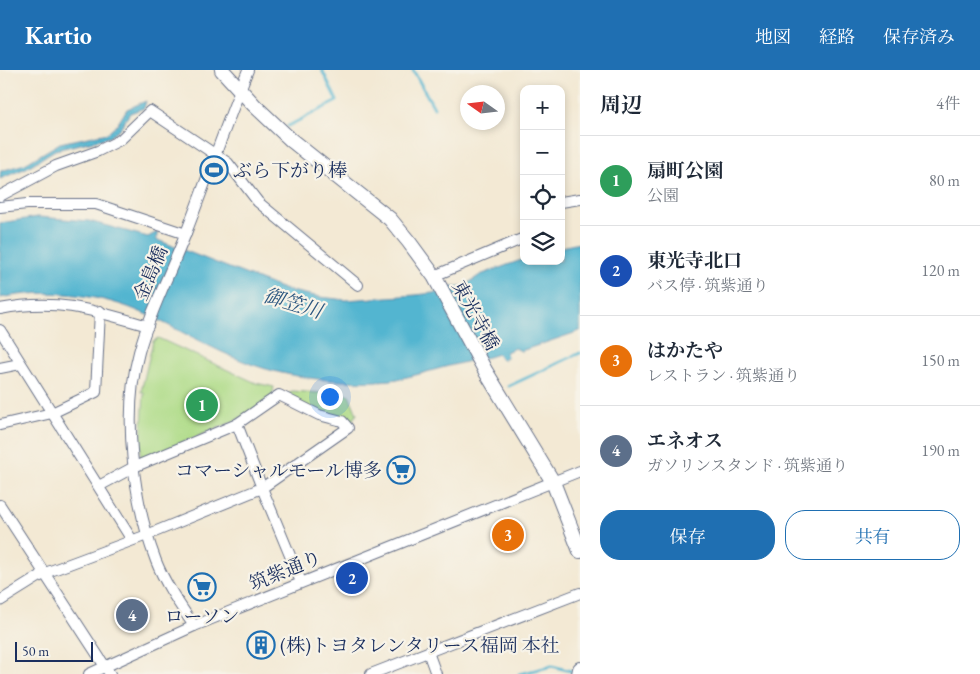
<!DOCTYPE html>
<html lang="ja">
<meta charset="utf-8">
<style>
body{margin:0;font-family:"EB Garamond","Noto Serif JP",serif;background:#f2f2f3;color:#1f2937}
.controls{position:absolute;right:15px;top:15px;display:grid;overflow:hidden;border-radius:10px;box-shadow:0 2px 8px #0003}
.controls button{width:45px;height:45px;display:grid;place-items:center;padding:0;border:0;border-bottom:1px solid #e0e1e3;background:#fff;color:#1f2937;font:25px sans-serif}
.compass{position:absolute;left:460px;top:15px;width:45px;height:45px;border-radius:50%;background:#fff;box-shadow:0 2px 8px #0003;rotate:284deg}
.scale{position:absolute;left:15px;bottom:12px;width:78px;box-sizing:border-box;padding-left:5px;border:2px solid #1b2f5e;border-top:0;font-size:14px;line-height:18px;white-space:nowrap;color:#1b2f5e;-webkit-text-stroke:4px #f7f3e8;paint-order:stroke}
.you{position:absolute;left:329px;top:326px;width:18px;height:18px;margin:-12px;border:4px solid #fff;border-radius:50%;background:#1a73e8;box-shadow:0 0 0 8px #1a73e833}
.badge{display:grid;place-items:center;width:32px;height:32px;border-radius:50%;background:#1f6fb2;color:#fff;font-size:16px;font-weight:700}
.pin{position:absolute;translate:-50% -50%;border:2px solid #fff;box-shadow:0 1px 5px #0006}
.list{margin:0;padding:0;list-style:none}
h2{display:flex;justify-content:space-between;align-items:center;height:65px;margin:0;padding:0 20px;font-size:21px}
h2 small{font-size:16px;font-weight:400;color:#747a83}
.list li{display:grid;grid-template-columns:32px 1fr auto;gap:15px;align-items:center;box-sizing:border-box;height:90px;padding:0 20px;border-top:1px solid #e0e1e3}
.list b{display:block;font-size:19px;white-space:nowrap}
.list p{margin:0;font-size:16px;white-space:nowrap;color:#747a83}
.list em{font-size:16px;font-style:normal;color:#747a83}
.actions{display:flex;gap:10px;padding:15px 20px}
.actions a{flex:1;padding:11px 0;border:1px solid #1f6fb2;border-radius:20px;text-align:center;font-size:18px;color:#1f6fb2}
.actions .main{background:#1f6fb2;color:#fff}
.icon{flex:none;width:28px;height:28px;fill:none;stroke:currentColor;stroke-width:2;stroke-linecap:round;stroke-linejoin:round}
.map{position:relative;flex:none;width:580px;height:604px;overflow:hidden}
header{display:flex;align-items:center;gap:30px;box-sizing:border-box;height:70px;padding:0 25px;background:#1f6fb2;color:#fff}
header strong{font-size:24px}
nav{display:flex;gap:28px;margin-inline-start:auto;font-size:18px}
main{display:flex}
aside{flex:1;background:#fff}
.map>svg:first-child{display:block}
</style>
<header>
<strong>Kartio</strong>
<nav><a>地図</a><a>経路</a><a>保存済み</a></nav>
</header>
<main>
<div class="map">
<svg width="580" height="604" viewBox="0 0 580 604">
<rect width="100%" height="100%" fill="#f7f3e8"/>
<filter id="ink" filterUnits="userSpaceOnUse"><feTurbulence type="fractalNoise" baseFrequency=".02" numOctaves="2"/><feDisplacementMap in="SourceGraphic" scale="10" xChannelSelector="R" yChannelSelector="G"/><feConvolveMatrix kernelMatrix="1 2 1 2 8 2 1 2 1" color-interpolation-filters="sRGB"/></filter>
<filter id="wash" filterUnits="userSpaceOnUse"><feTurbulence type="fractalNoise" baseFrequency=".0096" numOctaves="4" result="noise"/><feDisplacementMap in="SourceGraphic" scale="20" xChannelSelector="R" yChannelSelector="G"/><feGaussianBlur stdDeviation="1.12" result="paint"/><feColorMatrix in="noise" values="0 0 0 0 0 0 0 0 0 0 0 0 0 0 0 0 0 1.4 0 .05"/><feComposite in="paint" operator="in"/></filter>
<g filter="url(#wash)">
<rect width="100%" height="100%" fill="#f3e9d4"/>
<g fill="#aedb87" stroke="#648572">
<polygon points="158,268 256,313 274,317 272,327 235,351 140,390 144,322 141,322 153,271"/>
<polygon points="292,321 349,325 357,344 351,352 325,345 286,326"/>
</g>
<g fill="#52b5d0" stroke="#367297">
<polygon points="146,31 144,38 130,43 120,58 110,67 55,80 26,98 0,109 1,101 25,94 60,73 108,63 117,55 127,39"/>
<path d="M38,147L89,151L148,167L157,162L158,167L155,169L286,220L320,227L346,230L416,225L433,223L451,217L464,216L480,205L524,189V191H561V177L580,173V261L521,281L515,278L506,282L507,287L502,290L498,284C485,289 471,290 457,294C435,299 413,307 391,310C350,314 305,310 266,299C224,287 185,262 145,244C102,224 47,218 0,228V153Z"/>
</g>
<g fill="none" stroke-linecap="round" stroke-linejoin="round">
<g stroke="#52b5d0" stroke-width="3">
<polyline points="413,0 434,38"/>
<polyline points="288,56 337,31 322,0"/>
<polyline points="509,316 580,283"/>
<polyline points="519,604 552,596 575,602"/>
</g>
</g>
</g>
<g filter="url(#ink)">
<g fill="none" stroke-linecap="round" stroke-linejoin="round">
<g stroke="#677087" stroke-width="12">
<g id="minor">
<polyline points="0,126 56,96 98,81 120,70 150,41 228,93 258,132 358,215"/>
<polyline points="561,132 580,129"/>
<polyline points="0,137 27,134 96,134 186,164"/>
<polyline points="434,206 524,168"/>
<path d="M0,239C58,228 93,240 148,256"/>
<polyline points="0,260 132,470"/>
<polyline points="0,298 20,294"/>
<polyline points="0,355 52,343 96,322 100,241"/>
<polyline points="99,416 134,397 237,354 279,325 319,345 342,351 348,358 262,418 301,512"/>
<polyline points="0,435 110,604"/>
<polyline points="0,531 45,503 147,465 262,418 237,354"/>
<path d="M194,556C180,535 165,514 156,491C133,431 122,344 139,282C150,241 171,202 186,163C207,109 226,54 248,0"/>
<polyline points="428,582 436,604"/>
<polyline points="89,604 194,556 580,401"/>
<polyline points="371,604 580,523"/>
</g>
</g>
<g stroke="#677087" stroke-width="16">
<g id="major">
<polyline points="222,0 254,35 291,70 390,149 409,172 434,206 486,302 553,412 580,481"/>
<polyline points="579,604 580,599"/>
</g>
</g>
<use href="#minor" stroke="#fff" stroke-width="10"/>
<use href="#major" stroke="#fff" stroke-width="14"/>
</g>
</g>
<defs>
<g id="stadium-ring" transform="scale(1.4375)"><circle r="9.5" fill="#f7f3e8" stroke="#1f6fb2" stroke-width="1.5"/><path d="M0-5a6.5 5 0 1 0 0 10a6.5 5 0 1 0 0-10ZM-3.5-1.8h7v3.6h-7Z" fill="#1f6fb2"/></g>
<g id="supermarket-ring" transform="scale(1.4375)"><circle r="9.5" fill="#f7f3e8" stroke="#1f6fb2" stroke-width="1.5"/><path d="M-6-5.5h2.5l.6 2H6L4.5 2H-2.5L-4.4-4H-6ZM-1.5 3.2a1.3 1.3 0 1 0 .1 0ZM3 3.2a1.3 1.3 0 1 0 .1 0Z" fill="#1f6fb2"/></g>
<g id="building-ring" transform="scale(1.4375)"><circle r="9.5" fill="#f7f3e8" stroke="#1f6fb2" stroke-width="1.5"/><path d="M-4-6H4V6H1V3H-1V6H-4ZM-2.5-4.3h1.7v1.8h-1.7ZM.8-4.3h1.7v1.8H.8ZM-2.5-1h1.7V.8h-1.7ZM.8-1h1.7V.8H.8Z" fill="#1f6fb2"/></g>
</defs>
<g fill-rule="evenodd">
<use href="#stadium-ring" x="214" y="100"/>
<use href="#supermarket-ring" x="401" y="400"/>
<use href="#supermarket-ring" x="202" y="517"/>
<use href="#building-ring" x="261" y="575"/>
</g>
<g text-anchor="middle" stroke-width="4.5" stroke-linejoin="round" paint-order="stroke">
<g font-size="19" fill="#1b2f5e" stroke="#f7f3e8" text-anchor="start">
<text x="233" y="107">ぶら下がり棒</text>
<text x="382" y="407" text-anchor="end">コマーシャルモール博多</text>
<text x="202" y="553" text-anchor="middle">ローソン</text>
<text x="280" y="582">(株)トヨタレンタリース福岡 本社</text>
</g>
<g font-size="19" fill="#1b2f5e" stroke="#f7f3e8">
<text transform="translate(150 203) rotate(-67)" y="7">金島橋</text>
<text transform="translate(476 245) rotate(61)" y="7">東光寺橋</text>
<text transform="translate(285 500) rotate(-22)" y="7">筑紫通り</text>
</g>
<g font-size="20" font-style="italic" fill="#2c5780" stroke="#f7f3e8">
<text transform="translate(293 233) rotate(17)" y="7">御笠川</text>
</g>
</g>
</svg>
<div class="controls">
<button>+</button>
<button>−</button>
<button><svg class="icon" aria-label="locate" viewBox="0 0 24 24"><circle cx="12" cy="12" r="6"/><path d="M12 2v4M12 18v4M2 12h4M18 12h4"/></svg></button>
<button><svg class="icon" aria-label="layers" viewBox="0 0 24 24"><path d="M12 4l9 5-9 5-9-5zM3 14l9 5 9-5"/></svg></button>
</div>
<svg class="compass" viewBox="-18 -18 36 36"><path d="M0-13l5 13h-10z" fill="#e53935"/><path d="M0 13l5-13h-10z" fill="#747a83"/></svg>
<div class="scale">50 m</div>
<div class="you"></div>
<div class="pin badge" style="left:202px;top:335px;background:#2e9e5b">1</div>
<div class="pin badge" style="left:352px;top:508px;background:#1a4fb4">2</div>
<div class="pin badge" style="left:508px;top:465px;background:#e8710a">3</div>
<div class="pin badge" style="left:132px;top:545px;background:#5c6f8a">4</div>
</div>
<aside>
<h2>周辺<small>4件</small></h2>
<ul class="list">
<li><span class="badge" style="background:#2e9e5b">1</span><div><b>扇町公園</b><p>公園</p></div><em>80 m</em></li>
<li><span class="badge" style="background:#1a4fb4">2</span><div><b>東光寺北口</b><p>バス停 · 筑紫通り</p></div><em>120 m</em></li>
<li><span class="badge" style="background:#e8710a">3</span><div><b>はかたや</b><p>レストラン · 筑紫通り</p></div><em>150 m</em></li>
<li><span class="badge" style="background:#5c6f8a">4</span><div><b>エネオス</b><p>ガソリンスタンド · 筑紫通り</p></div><em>190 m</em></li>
</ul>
<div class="actions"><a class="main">保存</a><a>共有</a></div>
</aside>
</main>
